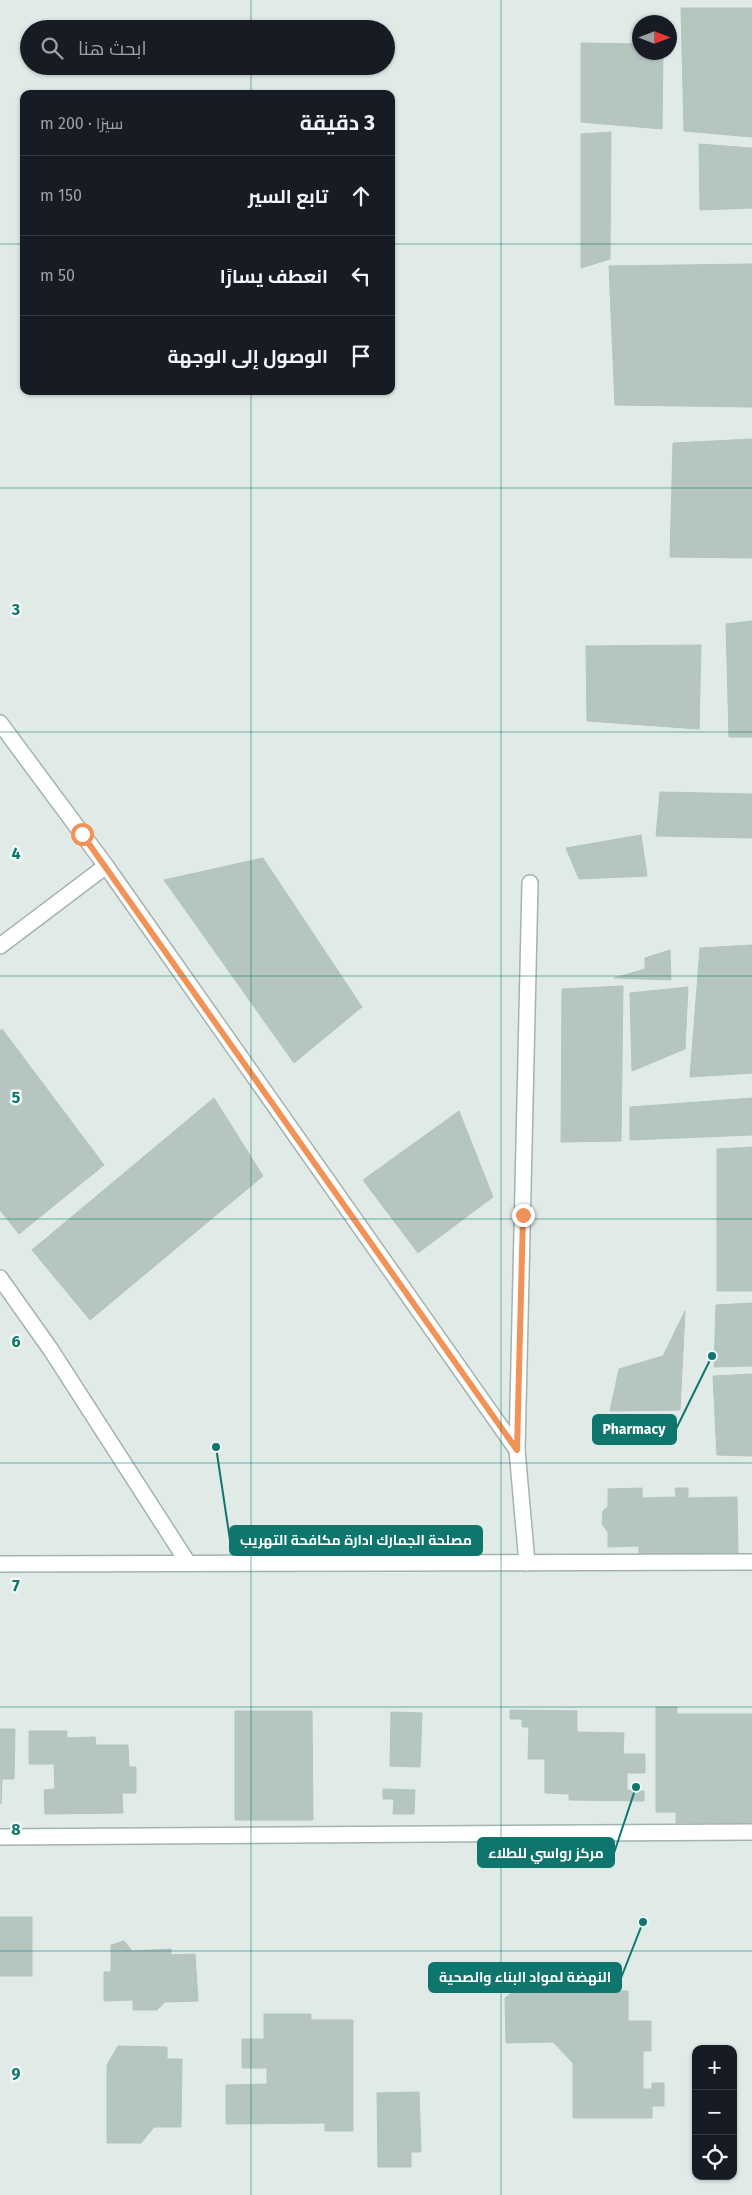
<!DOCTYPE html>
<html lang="ar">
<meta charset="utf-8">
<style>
body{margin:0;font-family:"Fira Sans",Cairo,sans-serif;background:#242831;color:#f1f3f6;direction:rtl}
.controls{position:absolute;right:15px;bottom:15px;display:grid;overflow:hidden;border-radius:10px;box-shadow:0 1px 4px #0004}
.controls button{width:45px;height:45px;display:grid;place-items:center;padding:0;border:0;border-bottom:1px solid #363941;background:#171b24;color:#f1f3f6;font:25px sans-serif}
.compass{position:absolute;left:632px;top:15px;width:45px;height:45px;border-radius:50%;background:#171b24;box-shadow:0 1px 4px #0004;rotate:90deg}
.stop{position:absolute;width:15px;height:15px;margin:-11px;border:4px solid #f19358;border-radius:50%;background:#fff}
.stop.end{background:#f19358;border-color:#fff;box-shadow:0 1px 5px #0008}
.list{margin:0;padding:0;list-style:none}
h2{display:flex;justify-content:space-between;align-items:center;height:65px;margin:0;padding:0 20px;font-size:21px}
h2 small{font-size:16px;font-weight:400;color:#9ea1a6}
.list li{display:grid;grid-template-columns:32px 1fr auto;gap:15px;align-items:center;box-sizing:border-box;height:80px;padding:0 20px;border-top:1px solid #363941}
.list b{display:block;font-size:19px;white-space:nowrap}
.list em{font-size:16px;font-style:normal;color:#9ea1a6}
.icon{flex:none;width:28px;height:28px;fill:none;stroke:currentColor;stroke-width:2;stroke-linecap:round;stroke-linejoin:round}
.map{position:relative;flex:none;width:752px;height:2195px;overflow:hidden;direction:ltr}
.search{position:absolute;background:#171b24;box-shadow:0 1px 4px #0004;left:20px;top:20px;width:375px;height:55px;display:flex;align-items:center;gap:12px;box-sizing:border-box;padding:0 18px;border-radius:28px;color:#9ea1a6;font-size:19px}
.panel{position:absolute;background:#171b24;box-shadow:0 1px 4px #0004;left:20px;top:90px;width:375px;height:305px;border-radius:10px;direction:rtl}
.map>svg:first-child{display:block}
</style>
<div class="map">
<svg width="752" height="2195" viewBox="0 0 752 2195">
<rect width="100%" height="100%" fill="#e0ebe8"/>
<g fill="#b5c6c1" stroke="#b3c4bf">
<polygon points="681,8 752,8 752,137 684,131"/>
<polygon points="581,43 640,44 640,52 663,52 662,129 581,122"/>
<polygon points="611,132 610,259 581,268 581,134"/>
<polygon points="699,144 752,148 752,208 700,210"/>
<polygon points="752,264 752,407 615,405 609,266"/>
<polygon points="752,439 752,558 670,557 673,443"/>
<polygon points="752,621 752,737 729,737 726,624"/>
<polygon points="701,645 699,729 587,721 586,646"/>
<polygon points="660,792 752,794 752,838 656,836"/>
<polygon points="641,835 647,876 579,879 566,848"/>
<polygon points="263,858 362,1007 294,1063 164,880"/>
<polygon points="752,945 752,1073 690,1077 700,948"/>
<polygon points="670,950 671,980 614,978 645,969 645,958"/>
<polygon points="623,986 621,1141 561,1142 562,989"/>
<polygon points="688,987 685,1049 632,1071 630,993"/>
<polygon points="2,1029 104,1165 19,1234 0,1210 0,1031"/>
<polygon points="214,1098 263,1176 90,1320 32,1250"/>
<polygon points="752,1098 752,1135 630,1140 630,1107"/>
<polygon points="459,1111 493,1197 418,1253 363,1180"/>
<polygon points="752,1147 752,1291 717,1291 717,1149"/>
<polygon points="752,1303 752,1366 714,1367 716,1305"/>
<polygon points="685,1311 680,1410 610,1411 619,1369 663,1356"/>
<polygon points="752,1374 752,1456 717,1455 713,1376"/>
<polygon points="642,1488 642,1498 676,1497 675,1488 688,1488 688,1498 737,1497 738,1553 639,1555 639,1546 608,1547 608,1532 602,1524 603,1511 608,1506 608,1489"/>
<rect x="656" y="1707" width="21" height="105"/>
<polygon points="510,1710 577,1711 577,1732 624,1733 623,1754 645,1754 645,1773 627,1773 627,1790 644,1791 644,1801 569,1800 569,1794 545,1793 545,1759 528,1759 529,1727 522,1727 522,1719 510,1719"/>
<polygon points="235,1711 312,1711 313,1820 235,1820"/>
<polygon points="391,1712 422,1713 420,1767 390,1766"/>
<polygon points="677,1714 752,1714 752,1823 676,1823"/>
<polygon points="0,1729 15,1729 14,1779 2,1779 1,1804"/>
<polygon points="29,1731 67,1731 67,1738 95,1737 96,1745 128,1745 129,1767 136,1767 136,1793 122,1793 123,1813 45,1814 44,1790 55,1789 54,1764 29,1764"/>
<polygon points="383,1789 415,1790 414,1814 393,1814 394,1799 383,1799"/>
<rect x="0" y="1917" width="32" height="59"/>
<polygon points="124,1941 132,1951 171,1949 171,1955 195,1954 198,2001 165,2002 157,2010 133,2010 133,2000 104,2001 104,1972 111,1972 111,1945"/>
<polygon points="530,1977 586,1977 586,1982 600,1982 600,1991 628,1991 628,2021 651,2021 651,2051 643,2051 643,2089 652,2089 652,2083 664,2083 664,2106 652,2106 652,2118 573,2118 573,2063 553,2042 506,2043 505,1998"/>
<polygon points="264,2014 311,2014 311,2020 353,2020 353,2131 325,2131 325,2123 226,2124 226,2085 267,2084 267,2068 242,2068 242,2039 264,2039"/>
<polygon points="118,2046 167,2047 167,2059 182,2059 181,2127 154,2127 141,2143 107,2143 107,2065"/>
<polygon points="419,2092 421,2152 411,2152 411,2167 378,2167 377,2093"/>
</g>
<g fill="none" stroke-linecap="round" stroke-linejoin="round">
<g stroke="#a3b3b0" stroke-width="18">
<g id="minor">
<polyline points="0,723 106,866 517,1450"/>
<polyline points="0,946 106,866"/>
<polyline points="0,1278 51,1350 188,1563"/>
<polyline points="527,1563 517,1450 530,883"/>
<polyline points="0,1564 752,1562"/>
<polyline points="0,1837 752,1832"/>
</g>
</g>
<use href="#minor" stroke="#fff" stroke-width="15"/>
</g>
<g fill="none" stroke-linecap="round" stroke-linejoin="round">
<polyline stroke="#f19358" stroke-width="6" points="82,834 517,1450 523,1215"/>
</g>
<path fill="none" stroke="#0f766e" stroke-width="1" stroke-opacity="0.55" d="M251,0V29M501,0V2195M251,66V94M0,244H24M391,244H752M251,391V2195M0,488H752M0,732H752M0,976H752M0,1219H752M0,1463H752M0,1707H752M0,1951H752"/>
<g font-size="16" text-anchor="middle" font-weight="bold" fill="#0f766e" stroke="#f0f8f5" stroke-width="5" stroke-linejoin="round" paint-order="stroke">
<text x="16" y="615">3</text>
<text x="16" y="859">4</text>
<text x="16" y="1103">5</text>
<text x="16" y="1347">6</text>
<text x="16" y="1591">7</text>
<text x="16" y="1835">8</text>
<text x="16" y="2079">9</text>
</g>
<path fill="none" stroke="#0f766e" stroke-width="2" d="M712 1356L676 1429M216 1447L230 1540M636 1787L614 1853M643 1922L621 1978"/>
<g fill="#0f766e" stroke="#f0f8f5" stroke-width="2">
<circle cx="712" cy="1356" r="5"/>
<circle cx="216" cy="1447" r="5"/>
<circle cx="636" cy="1787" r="5"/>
<circle cx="643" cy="1922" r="5"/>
</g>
<g fill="#0f766e" stroke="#0f766e" stroke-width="2">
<rect x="593" y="1415" width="83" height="29" rx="5"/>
<rect x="230" y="1526" width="252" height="29" rx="5"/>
<rect x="478" y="1838" width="136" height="29" rx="5"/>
<rect x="429" y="1963" width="192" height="29" rx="5"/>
</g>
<g font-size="14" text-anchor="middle" font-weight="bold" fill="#fff">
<text x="634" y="1434">Pharmacy</text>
<text x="356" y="1545">مصلحة الجمارك ادارة مكافحة التهريب</text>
<text x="546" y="1858">مركز رواسي للطلاء</text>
<text x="525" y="1982">النهضة لمواد البناء والصحية</text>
</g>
</svg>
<div class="controls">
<button>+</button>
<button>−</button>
<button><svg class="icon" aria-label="locate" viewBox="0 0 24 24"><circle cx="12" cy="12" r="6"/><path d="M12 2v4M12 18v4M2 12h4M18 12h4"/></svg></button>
</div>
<svg class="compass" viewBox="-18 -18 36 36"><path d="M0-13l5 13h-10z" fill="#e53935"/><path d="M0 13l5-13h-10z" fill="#9ea1a6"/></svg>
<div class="stop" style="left:82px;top:834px"></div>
<div class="stop end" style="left:523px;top:1215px"></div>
<div class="search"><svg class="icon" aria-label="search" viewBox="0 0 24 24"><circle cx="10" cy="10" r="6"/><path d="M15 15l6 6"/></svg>ابحث هنا</div>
<section class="panel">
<h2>3 دقيقة<small>سيرًا · 200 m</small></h2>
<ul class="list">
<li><svg class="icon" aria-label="ahead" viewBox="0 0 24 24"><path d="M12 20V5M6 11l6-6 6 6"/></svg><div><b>تابع السير</b></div><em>150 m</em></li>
<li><svg class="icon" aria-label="left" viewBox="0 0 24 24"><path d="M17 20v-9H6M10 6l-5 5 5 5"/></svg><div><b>انعطف يسارًا</b></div><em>50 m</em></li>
<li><svg class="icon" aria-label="arrive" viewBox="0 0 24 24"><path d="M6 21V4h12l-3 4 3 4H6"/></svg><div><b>الوصول إلى الوجهة</b></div></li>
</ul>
</section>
</div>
